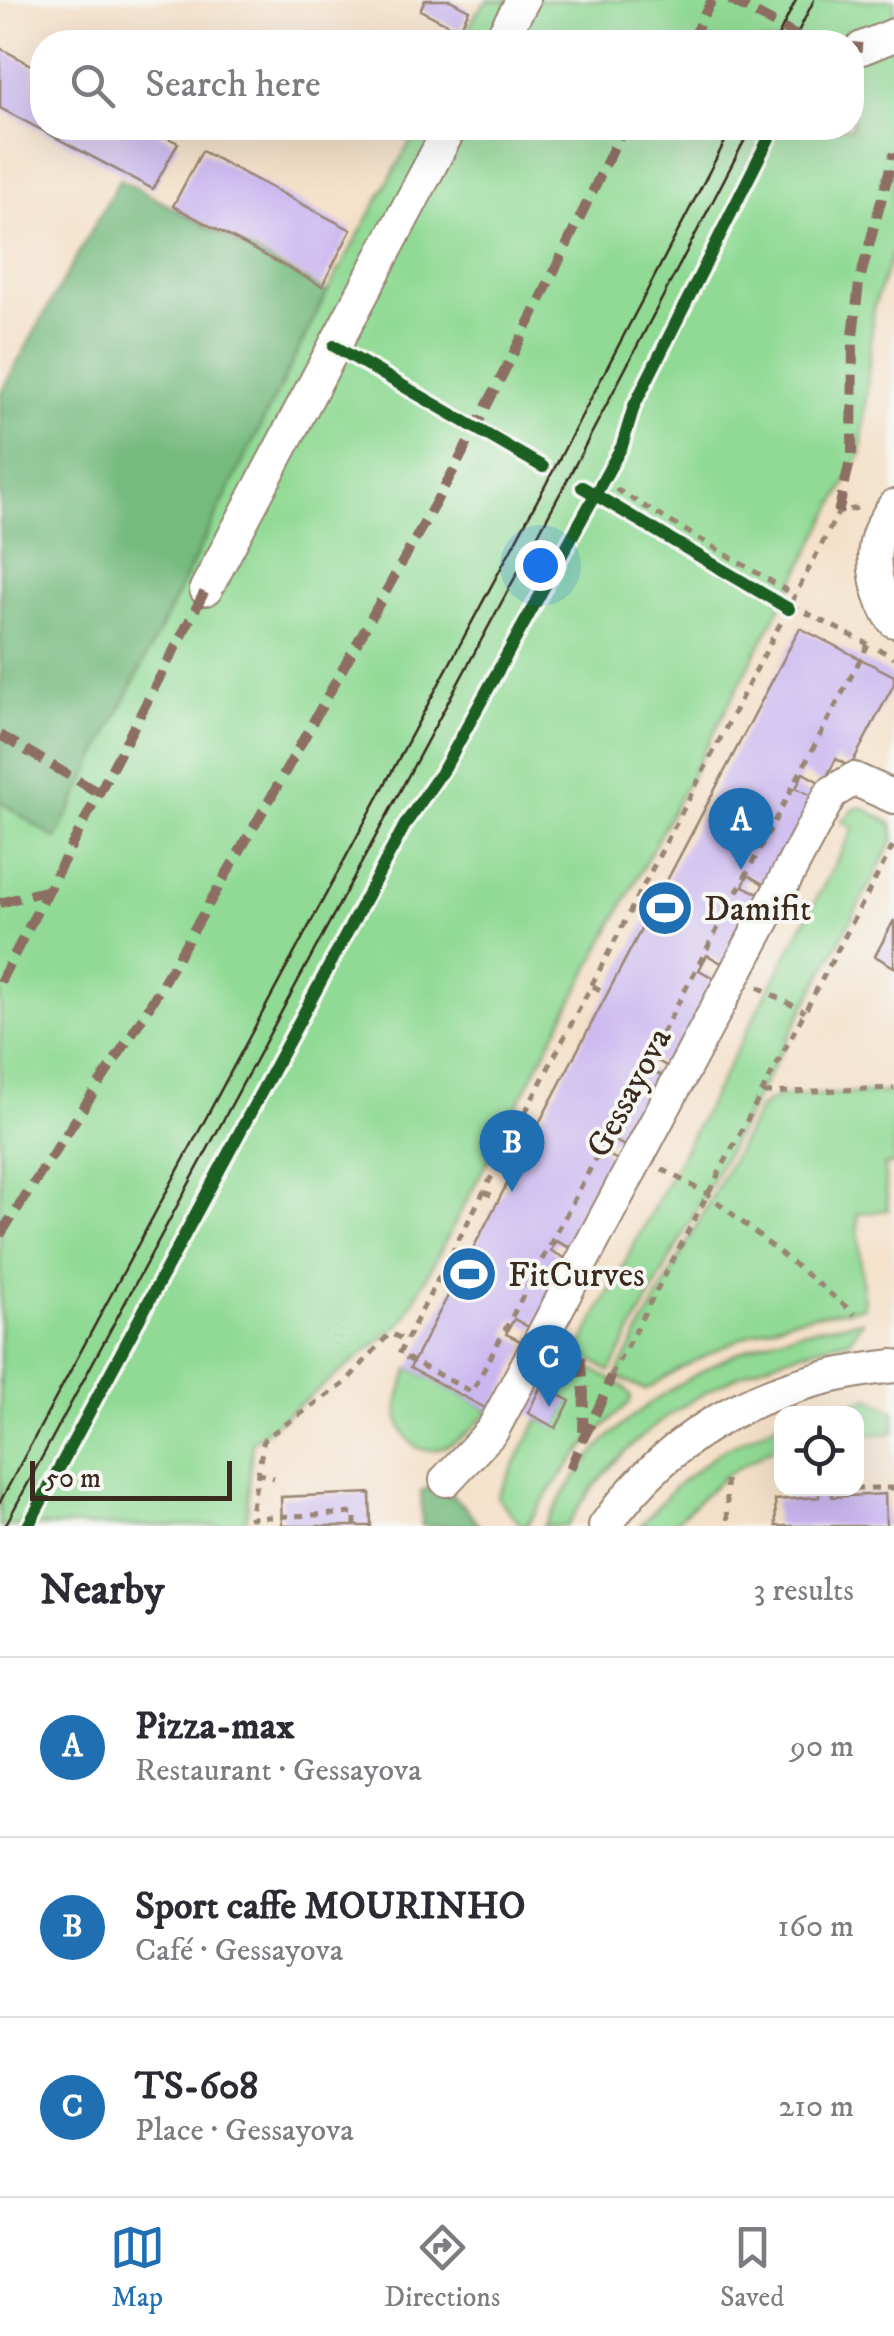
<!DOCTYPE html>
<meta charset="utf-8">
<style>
body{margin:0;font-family:"IM FELL DW Pica",serif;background:#f2f2f3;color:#2b2b33}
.controls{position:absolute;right:30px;bottom:30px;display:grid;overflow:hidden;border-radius:20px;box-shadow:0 10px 40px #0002}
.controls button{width:90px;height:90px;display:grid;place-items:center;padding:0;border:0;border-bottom:2px solid #e1e1e2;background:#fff;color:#2b2b33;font:50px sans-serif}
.scale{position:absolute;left:30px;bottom:25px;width:202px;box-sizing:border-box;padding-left:10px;border:5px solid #3b2a1e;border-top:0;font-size:28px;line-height:35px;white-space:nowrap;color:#3b2a1e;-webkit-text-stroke:8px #f6f6f2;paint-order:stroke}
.you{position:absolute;left:540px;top:565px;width:35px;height:35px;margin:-25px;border:8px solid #fff;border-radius:50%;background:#1a73e8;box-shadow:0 0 0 15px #1a73e833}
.badge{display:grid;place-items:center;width:65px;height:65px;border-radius:50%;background:#1f6fb2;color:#fff;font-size:32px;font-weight:700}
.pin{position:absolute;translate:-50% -82px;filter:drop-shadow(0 2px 5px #0008)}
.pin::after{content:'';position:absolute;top:52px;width:35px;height:30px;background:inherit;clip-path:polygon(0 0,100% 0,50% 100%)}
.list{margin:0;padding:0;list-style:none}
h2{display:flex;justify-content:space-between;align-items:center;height:130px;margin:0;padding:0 40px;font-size:42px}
h2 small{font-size:32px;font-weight:400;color:#7c7c81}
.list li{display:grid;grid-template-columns:65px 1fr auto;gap:30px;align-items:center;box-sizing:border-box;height:180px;padding:0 40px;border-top:2px solid #e1e1e2}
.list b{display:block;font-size:38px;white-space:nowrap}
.list p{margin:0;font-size:32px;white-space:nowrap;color:#7c7c81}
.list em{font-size:32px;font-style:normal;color:#7c7c81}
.icon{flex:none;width:55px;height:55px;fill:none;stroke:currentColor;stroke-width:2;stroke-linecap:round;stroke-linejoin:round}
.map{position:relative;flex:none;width:894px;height:1526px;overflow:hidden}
.search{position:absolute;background:#fff;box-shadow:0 10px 40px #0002;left:30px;right:30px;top:30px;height:110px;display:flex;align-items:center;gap:25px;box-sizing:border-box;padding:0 35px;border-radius:40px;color:#7c7c81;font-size:38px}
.sheet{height:670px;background:#fff}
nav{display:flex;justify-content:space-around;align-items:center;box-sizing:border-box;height:140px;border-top:2px solid #e1e1e2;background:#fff;font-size:28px;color:#7c7c81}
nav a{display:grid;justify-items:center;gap:5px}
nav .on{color:#1f6fb2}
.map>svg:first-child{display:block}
</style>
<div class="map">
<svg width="894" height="1526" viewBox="0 0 894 1526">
<rect width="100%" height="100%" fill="#f6f6f2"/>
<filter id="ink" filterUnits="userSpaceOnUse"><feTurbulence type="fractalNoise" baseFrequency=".01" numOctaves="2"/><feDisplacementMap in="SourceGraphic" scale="20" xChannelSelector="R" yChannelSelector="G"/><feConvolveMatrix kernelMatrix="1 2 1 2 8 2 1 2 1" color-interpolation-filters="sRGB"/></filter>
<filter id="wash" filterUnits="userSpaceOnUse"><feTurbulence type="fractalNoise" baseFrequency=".0048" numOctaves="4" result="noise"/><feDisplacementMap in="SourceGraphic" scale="40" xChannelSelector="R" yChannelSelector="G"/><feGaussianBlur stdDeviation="2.25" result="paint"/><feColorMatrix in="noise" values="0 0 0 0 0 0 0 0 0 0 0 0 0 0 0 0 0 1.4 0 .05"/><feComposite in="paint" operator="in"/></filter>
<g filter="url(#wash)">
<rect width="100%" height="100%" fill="#f4e0c8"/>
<g fill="#91da95" stroke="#66825a" stroke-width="2.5">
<polygon points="488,0 894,0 894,249 874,306 861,454 402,1323 252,1442 246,1526 0,1526 0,801 56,838 327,292 418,128 852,128 852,42 461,42 477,12"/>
<polygon points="862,807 892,824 894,839 610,1372 578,1351 854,828 842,822 854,809"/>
<polygon points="894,1092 894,1164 884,1165 888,1210 857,1214 864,1307 791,1319 748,1335 679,1369 645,1390 616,1376 760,1107 778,1096"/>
<path d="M862,1321L850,1340C736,1363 627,1422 567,1526H544C561,1498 579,1468 602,1444C647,1399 725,1352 786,1335C811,1328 837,1325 862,1321Z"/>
<path d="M573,1359L624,1387L631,1396L630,1402C588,1439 557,1478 526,1526H522L497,1497L539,1419L556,1427L569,1402L555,1393Z"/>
<path d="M410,1368L489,1410C472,1433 429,1471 406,1436C400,1427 397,1416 398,1406C399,1392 405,1380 410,1368Z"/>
<polygon points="870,1398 894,1411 894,1433 857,1435 856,1414 810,1413"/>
<polygon points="781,1422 781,1444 726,1475 671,1526 640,1526 676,1486 719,1452"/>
</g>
<g fill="#74ba7e" stroke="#58724e" stroke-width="2.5">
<polygon points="120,179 327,292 56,839 0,801 0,394"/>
<polygon points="430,1487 442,1487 465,1507 479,1526 422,1526 421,1491"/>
</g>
<g id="blocks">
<g fill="#cbb7f0">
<polygon points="425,0 450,0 469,10 459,30 420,10"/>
<polygon points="0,48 42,71 42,128 148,128 178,143 153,189 0,108"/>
<polygon points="202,151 351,230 322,286 173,206"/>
<polygon points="800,628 894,676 894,684 850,767 836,759 823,784 803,773 796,788 816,798 768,887 748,875 743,886 763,896 727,966 707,955 699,970 719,981 672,1069 652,1058 646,1068 667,1078 630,1149 610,1138 603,1152 623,1163 577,1251 556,1241 551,1251 571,1261 534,1330 514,1319 506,1334 527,1344 493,1412 410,1368"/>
<polygon points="894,920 894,967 875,956"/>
<polygon points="541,1386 570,1401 556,1428 528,1413"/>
<polygon points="819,1488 831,1488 832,1497 885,1494 886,1526 776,1526 775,1500 819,1497"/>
<polygon points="370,1493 371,1526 282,1526 281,1497"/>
</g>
</g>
</g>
<g filter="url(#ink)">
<use href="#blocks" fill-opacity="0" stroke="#988573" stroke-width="2.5"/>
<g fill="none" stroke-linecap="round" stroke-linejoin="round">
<g stroke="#988573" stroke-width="36">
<g id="minor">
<polyline points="499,42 523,0"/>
<polyline points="862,48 894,35"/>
<path d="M894,506C889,515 881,525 878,535C869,562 878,599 894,621"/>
<polyline points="206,589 450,128"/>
<polyline points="446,1480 492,1431 831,793 854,779 894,797"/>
<path d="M605,1526C676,1425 773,1379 894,1366"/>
</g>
</g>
<g stroke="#988573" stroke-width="5" stroke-dasharray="8 8" stroke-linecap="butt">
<polyline points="602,481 796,596"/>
<polyline points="857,508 838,513 399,1354 472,1392 871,639"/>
<polyline points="791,605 868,644"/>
<polyline points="878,649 894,657"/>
<polyline points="593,986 608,994"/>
<polyline points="758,987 805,1012"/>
<polyline points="764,1093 894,1088"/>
<polyline points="662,1169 709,1195 855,1314"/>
<polyline points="484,1192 500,1199"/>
<polyline points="611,1376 894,844"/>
<polyline points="256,1473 274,1478"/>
<polyline points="726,1480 728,1526"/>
<polyline points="838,1488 894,1488"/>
<polyline points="355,1526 355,1513 250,1518 264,1439 344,1384 390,1333 406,1341"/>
</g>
<use href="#minor" stroke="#fff" stroke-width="32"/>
<g stroke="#3b2a1e" stroke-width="2.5">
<polyline points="775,42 796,0"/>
<polyline points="793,42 814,0"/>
<polyline points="0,1502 553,471 732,128"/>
<polyline points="5,1526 563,488 751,128"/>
</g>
<g stroke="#8d6e63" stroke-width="10" stroke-dasharray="20 10" stroke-linecap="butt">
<polyline points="730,0 808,42"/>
<polyline points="690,42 712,0"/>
<polyline points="852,47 862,48"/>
<polyline points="838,513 852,452 853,336 859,283 894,153"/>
<polyline points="0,735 99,793"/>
<polyline points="0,903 48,890"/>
<polyline points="0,982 206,589"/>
<polyline points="0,1235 143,1017 270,799 457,464 534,313 623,128"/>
<polyline points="580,1357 584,1393 583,1432"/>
<path d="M570,1469C582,1437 601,1408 611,1376"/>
</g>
<g stroke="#f6f6f2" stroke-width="19">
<g id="cycleway">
<polyline points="334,346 543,467"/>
<polyline points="582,487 789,609"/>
<polyline points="28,1526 406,823 445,767 622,446 634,406 774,128"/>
</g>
</g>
<use href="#cycleway" stroke="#1b5e20" stroke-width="12"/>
</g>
</g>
<defs>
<g id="stadium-disc" transform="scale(2.875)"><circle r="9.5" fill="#1f6fb2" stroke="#f6f6f2"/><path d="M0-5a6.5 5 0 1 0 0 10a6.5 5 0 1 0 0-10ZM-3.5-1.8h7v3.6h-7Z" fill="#fff"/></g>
</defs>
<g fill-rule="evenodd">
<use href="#stadium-disc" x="665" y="908"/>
<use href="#stadium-disc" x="469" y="1274"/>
</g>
<g text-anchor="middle" stroke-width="8" stroke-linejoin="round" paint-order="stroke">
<g font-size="35" fill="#3b2a1e" stroke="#f6f6f2" text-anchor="start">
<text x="704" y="920">Damifit</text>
<text x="508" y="1286">FitCurves</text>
</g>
<g font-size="35" fill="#3b2a1e" stroke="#f6f6f2">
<text transform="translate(628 1092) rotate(-62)" y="12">Gessayova</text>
</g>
</g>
</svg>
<div class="controls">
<button><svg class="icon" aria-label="locate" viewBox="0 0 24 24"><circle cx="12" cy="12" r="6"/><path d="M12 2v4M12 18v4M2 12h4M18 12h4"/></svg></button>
</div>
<div class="scale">50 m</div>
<div class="you"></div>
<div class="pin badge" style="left:741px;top:870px">A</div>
<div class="pin badge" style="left:512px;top:1192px">B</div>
<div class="pin badge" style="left:549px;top:1407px">C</div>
<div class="search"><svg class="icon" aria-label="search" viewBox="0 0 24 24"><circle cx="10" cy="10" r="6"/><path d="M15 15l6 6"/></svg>Search here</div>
</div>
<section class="sheet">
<h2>Nearby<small>3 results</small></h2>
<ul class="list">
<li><span class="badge">A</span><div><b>Pizza-max</b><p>Restaurant · Gessayova</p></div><em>90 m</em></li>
<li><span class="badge">B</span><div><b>Sport caffe MOURINHO</b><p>Café · Gessayova</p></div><em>160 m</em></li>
<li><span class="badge">C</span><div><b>TS-608</b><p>Place · Gessayova</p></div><em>210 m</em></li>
</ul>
</section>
<nav>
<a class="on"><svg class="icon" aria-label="map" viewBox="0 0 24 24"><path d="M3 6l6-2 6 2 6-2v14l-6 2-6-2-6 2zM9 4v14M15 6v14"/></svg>Map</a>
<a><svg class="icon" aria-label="directions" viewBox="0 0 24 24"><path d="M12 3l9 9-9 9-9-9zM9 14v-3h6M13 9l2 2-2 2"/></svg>Directions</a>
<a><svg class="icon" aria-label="saved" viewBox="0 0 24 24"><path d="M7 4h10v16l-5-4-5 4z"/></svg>Saved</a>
</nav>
